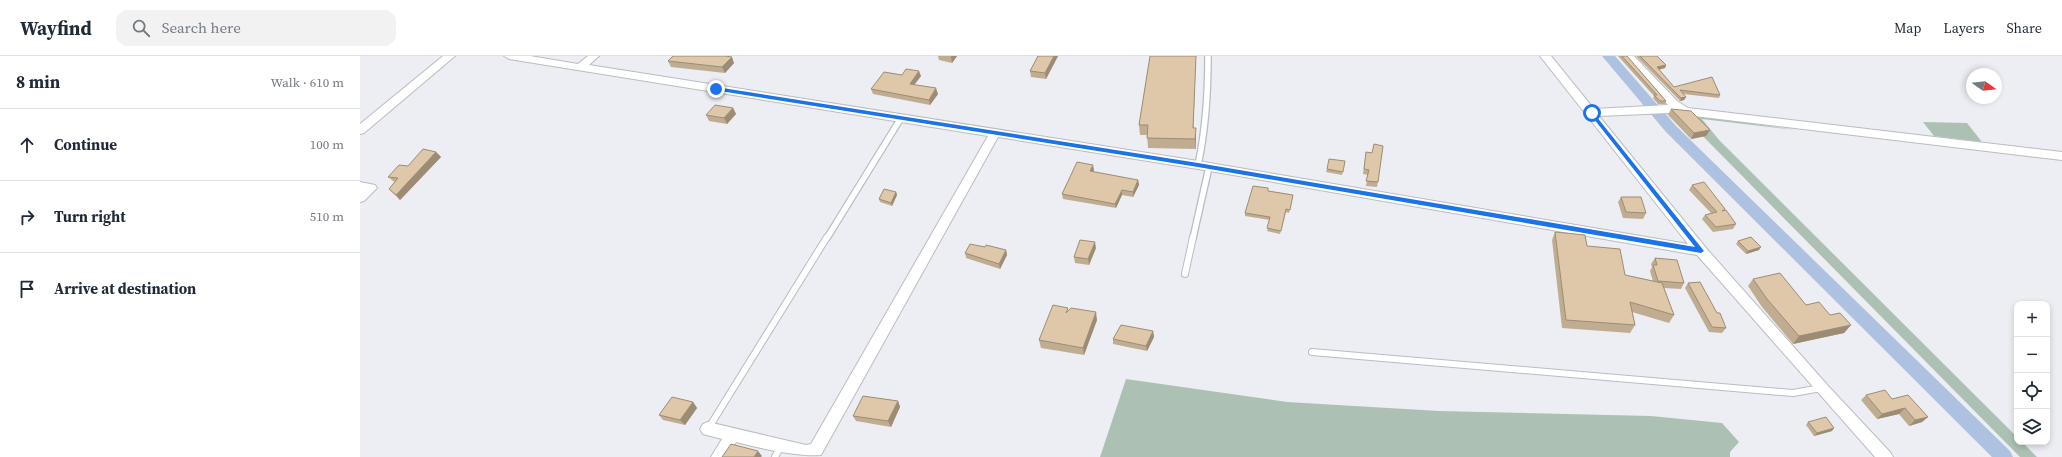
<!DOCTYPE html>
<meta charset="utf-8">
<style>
body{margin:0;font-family:"Source Serif 4",serif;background:#f2f2f3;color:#1f2937}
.controls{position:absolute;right:12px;bottom:12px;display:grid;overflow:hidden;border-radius:8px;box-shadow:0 2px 6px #0003}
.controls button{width:36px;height:36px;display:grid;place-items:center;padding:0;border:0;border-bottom:1px solid #e0e1e3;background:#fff;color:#1f2937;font:20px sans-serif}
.compass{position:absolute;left:1606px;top:12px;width:36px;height:36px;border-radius:50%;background:#fff;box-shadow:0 2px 6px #0003;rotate:104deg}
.stop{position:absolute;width:12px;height:12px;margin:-9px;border:3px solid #1a73e8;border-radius:50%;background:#fff}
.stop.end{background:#1a73e8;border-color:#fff;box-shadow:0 1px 4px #0008}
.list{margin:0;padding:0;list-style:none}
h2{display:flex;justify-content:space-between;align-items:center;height:52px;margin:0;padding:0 16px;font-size:17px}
h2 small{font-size:13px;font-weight:400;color:#747a83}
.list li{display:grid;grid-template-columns:26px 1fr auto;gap:12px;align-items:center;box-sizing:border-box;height:72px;padding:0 16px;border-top:1px solid #e0e1e3}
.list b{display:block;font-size:15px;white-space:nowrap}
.list em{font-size:13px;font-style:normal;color:#747a83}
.icon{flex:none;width:22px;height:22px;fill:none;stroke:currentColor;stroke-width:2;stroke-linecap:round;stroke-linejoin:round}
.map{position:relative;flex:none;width:1702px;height:401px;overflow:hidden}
header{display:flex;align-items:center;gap:24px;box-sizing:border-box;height:56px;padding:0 20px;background:#fff;border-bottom:1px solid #e0e1e3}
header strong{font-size:19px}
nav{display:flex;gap:22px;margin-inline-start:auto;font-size:14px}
.search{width:280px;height:36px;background:#f2f2f3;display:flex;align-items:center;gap:10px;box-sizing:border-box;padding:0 14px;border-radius:12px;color:#747a83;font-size:15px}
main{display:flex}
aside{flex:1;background:#fff}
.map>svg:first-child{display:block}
</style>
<header>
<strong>Wayfind</strong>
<div class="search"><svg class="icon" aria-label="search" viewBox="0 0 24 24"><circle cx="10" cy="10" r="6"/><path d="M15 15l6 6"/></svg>Search here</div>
<nav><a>Map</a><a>Layers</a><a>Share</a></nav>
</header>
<main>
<aside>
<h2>8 min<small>Walk · 610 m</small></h2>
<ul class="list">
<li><svg class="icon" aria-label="ahead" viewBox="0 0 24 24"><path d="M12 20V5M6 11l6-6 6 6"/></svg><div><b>Continue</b></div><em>100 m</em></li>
<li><svg class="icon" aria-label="right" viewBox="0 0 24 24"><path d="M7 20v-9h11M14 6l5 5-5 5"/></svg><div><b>Turn right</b></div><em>510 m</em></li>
<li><svg class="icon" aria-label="arrive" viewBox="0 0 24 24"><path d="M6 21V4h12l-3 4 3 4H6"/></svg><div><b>Arrive at destination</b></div></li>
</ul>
</aside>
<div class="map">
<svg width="1702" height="401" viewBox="0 0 1702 401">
<rect width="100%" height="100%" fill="#edeef3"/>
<g fill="#acc1b3">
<polygon points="1320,57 1436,74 1342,63 1359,84 1657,381 1657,386 1662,386 1677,401 1660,401"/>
<polygon points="1563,66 1607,67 1622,86 1574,80"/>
<polygon points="766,323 927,346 1079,355 1291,360 1362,367 1379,386 1370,396 1370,401 740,401"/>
</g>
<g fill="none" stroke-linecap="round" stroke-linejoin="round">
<polygon fill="#adc1e0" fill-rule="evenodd" points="1242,0 1255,0 1316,70 1650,395 1653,401 1632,401 1306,76"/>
<g stroke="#babcc1" stroke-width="8">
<g id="lane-far1">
<path d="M838,109C846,72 848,37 848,0"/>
<polyline points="467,182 541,62"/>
<polyline points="833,182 849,111"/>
</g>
</g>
<g stroke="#babcc1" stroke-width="8">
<g id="lane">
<polyline points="825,218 833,181"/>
<polyline points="952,296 1433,337 1461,332"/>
<polyline points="348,373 467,181"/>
<polyline points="415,401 421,390"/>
</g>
</g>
<g stroke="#babcc1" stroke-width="2">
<g id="street">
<polygon points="83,0 95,0 4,77 0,78 0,68"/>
<path d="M144,0H170L218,8L228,0H239L229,9L838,105L1328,188L1180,0H1191L1234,53L1308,49L1263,0H1274L1317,45L1328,52L1702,96V104L1309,57L1239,60L1346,192L1470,332L1530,396L1533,401H1515L1337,199L838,113L638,81L461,399C439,401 399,392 376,386L367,401H351L362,383L343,378L340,373L343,368L348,366L446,389L451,388L628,80L149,3Z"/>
<polygon points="0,126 15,129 17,132 4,145 0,146"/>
</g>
</g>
<use href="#lane-far1" stroke="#fff" stroke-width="5.5"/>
<use href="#lane" stroke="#fff" stroke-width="6"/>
<use href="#street" fill="#fff" fill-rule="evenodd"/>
</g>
<g fill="#c0ac91">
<polygon points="578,0 597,0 592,7 579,4"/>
<polygon points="678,0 698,0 686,23 671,21 670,15"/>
<polygon points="790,0 834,72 836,82 836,93 788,92 787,79 780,79 779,69"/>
<polygon points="1258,0 1267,0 1306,45 1305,48 1298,48 1293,42 1294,40"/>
<polygon points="1276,0 1297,0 1306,9 1305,12 1299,14 1314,31 1360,39 1359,42 1323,38 1326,41 1324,44 1320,45"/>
<polygon points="308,5 374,7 365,17 311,11"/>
<polygon points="542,19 561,20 554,29 578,38 570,49 513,38 511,33"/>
<polygon points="373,52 376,58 367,68 349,65 346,59"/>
<polygon points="1311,53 1350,74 1346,80 1331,83 1308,59"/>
<polygon points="1023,90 1017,131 1006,130 1008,119 1003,118 1006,96 1012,97"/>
<polygon points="76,96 81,101 40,144 29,133 35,126 33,125 28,121"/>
<polygon points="985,105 982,119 966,116 967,113"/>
<polygon points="734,114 733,116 778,124 779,129 773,141 762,139 756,152 703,143 702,138"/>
<polygon points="1332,129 1364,155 1376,168 1373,173 1353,176 1342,163 1345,159 1351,157 1329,134"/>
<polygon points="908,135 933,139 929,157 926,156 920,178 907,175 910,164 885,160 885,157"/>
<polygon points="536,136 537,139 532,150 520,146 519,143"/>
<polygon points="1261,141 1286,157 1283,163 1263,162 1258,146"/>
<polygon points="1195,176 1227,190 1265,219 1293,225 1290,215 1292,211 1291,208 1295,202 1324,227 1321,233 1304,232 1314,259 1309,267 1272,256 1275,269 1270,277 1202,272 1192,184"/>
<polygon points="1378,185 1399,194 1386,198 1376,188"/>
<polygon points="625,191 646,194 647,199 640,213 606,202 605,197"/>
<polygon points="736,192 729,209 715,207 714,201"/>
<polygon points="1393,223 1446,249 1470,259 1491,269 1484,277 1433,288 1402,251 1388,230"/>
<polygon points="1328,227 1366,272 1362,277 1349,276 1325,232"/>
<polygon points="709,254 737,264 724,299 681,292 679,284"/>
<polygon points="793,275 794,281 787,295 753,288 753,283"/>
<polygon points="1506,339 1532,343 1568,361 1562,366 1549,370 1539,358 1517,363 1501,344"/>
<polygon points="538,345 540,351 531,371 496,365 493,360"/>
<polygon points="333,346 337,352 325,369 303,364 299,359"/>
<polygon points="1448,366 1472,375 1454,380 1446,369"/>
</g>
<g fill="#9c8c76">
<polygon points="591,0 597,0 592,7 591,1"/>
<polygon points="694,0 698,0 686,23 685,17"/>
<polygon points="836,0 833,82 833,72"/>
<polygon points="372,1 374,7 365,17 362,11"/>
<polygon points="1306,9 1305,12 1296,14 1297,11"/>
<polygon points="559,15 561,20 551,33 550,28"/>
<polygon points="576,32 578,38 570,49 569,44"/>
<polygon points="1326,41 1324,44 1320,45 1321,42"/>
<polygon points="373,52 376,58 367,68 364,62"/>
<polygon points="836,72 836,93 835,83"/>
<polygon points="1350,74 1346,80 1331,83 1334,77"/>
<polygon points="76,96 81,101 40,144 36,139"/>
<polygon points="733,109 734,114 731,120 730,115"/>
<polygon points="778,124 779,129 773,141 773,136"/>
<polygon points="762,134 762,139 756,152 755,148"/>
<polygon points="536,136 537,139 532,150 531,147"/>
<polygon points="735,186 736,192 729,209 728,203"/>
<polygon points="1401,191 1399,194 1386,198 1388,195"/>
<polygon points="646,194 647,199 640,213 639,208"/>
<polygon points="736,256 737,264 724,299 723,292"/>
<polygon points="1491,269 1484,277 1433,288 1439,280"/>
<polygon points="793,275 794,281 787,295 786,290"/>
<polygon points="538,345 540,351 531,371 528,365"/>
<polygon points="333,346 337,352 325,369 320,364"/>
<polygon points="1545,352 1539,358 1517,363 1522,358"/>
<polygon points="1568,361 1562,366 1549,370 1555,364"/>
<polygon points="1474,372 1472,375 1454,380 1457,377"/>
<polygon points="398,395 402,400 401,401 394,401"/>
</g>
<g fill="#dfc8a9" stroke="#9c8c76">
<polygon points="313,0 365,0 372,1 362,11 308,5"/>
<polygon points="678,0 694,0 685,17 670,15"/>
<polygon points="790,0 836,0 833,72 836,72 835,83 787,82 788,69 779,69"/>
<polygon points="1262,0 1267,0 1306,45 1300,45 1294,39 1297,39"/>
<polygon points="1280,0 1297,0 1306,9 1297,11 1314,31 1352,21 1360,39 1320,34 1326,41 1321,42"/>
<polygon points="546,13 559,15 550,28 576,32 569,44 511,33 524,16 542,19"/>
<polygon points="355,49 373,52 364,62 346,59"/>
<polygon points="1311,53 1331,55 1350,74 1334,77"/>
<polygon points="1014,88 1023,90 1018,126 1006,125 1009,114 1004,113 1006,96 1012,97"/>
<polygon points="63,93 76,96 36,139 29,133 38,122 28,121 39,109 48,110"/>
<polygon points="969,103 985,105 983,116 967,113"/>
<polygon points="717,106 733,109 730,115 778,124 773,136 762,134 755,148 702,138"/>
<polygon points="1344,126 1365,153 1362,155 1366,154 1376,168 1356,171 1345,159 1357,156 1332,129"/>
<polygon points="893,130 908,132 908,135 933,139 930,154 926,153 921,175 907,172 910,161 885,157"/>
<polygon points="524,133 536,136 531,147 519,143"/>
<polygon points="1261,141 1281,141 1286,157 1266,156"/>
<polygon points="1195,176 1225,179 1227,190 1260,193 1265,219 1302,227 1314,259 1270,246 1275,269 1206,264"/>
<polygon points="1391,181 1401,191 1388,195 1378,185"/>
<polygon points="720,184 735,186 728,203 714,201"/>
<polygon points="610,188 625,191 626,189 646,194 639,208 605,197"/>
<polygon points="1295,202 1317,204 1324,227 1298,225 1293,209 1297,209"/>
<polygon points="1420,217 1446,249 1459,246 1470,259 1480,257 1491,269 1439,280 1407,243 1393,223"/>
<polygon points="1340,226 1357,257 1360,257 1366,272 1352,271 1328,227"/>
<polygon points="693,249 708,252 706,257 711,252 736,256 723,292 679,284"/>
<polygon points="761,269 793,275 786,290 753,283"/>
<polygon points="1525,334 1532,343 1548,339 1568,361 1555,364 1545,352 1522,358 1506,339"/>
<polygon points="503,340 538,345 528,365 493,360"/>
<polygon points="312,341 333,346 320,364 299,359"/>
<polygon points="1466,361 1474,372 1457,377 1448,366"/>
<polygon points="371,388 398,395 394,401 362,401"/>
</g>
<polygon fill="#1a73e8" points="356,31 838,107 1335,191 1230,58 1232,55 1344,195 1341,197 838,111 354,34"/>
</svg>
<div class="controls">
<button>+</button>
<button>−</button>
<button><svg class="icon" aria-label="locate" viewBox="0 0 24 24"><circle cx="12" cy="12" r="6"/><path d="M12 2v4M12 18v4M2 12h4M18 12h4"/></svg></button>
<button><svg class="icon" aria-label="layers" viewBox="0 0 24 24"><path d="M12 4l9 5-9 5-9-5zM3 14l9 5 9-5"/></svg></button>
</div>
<svg class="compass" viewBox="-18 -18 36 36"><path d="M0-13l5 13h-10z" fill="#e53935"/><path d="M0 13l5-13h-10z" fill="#747a83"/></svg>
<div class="stop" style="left:1232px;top:57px"></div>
<div class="stop end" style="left:356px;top:33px"></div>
</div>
</main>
